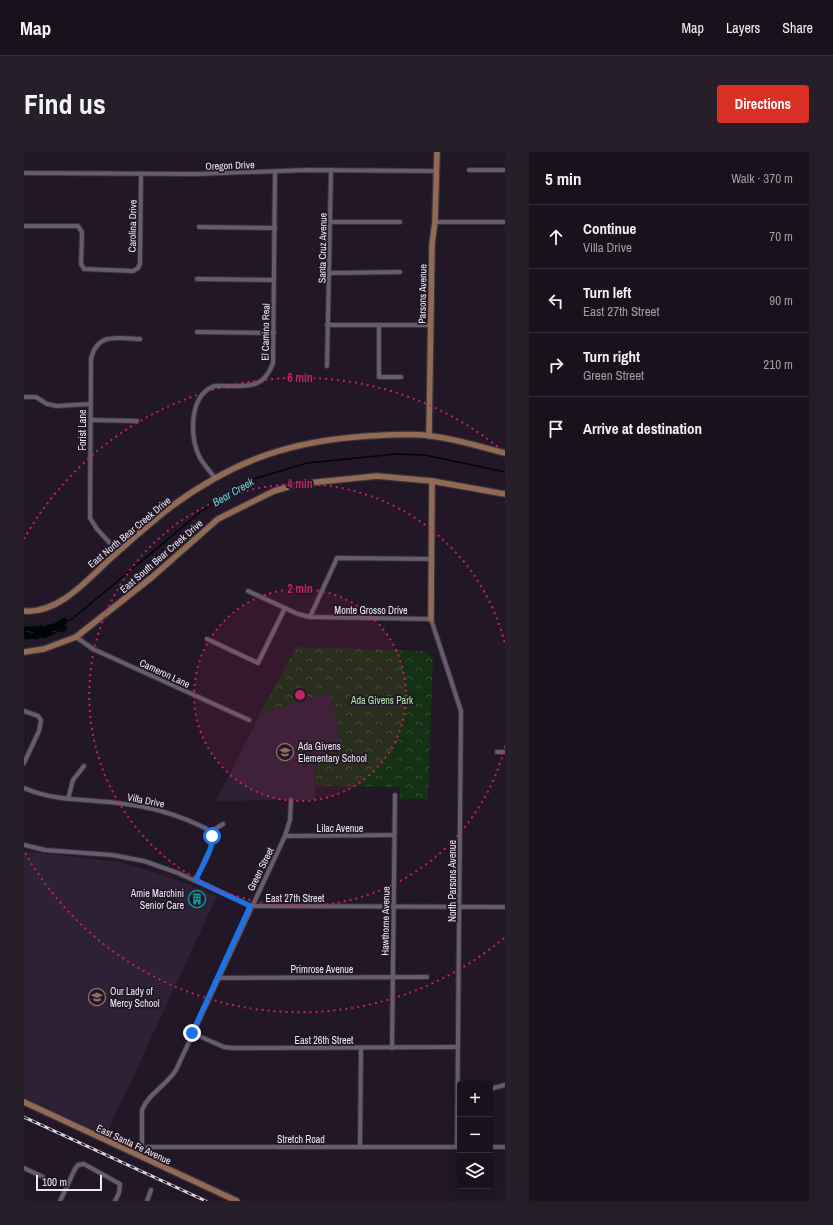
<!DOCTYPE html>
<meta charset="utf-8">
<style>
body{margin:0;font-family:"Archivo Narrow",sans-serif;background:#261f29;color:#f1f3f6}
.controls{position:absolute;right:12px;bottom:12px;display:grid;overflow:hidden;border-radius:4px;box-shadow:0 4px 16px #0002}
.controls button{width:36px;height:36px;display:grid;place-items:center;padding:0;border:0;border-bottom:1px solid #37313b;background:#19111c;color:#f1f3f6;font:20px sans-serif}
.scale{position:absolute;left:12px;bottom:10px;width:66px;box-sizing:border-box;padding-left:4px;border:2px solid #eee8f2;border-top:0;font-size:11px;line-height:14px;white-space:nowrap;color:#eee8f2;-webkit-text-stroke:3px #211726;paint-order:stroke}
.stop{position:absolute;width:12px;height:12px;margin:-9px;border:3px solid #1a73e8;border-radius:50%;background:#fff}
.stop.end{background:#1a73e8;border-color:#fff;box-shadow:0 1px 4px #0008}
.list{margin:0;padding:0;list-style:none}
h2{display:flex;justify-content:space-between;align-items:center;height:52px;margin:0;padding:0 16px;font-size:17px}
h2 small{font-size:13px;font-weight:400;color:#9f9da3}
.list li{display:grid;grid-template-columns:26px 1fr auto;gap:12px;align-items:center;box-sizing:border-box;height:64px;padding:0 16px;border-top:1px solid #37313b}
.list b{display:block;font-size:15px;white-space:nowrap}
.list p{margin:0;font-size:13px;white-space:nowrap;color:#9f9da3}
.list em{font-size:13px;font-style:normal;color:#9f9da3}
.icon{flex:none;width:22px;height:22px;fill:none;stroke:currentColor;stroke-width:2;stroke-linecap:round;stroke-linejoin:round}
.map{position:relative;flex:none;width:481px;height:1049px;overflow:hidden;border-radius:4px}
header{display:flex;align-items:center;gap:24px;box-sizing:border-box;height:56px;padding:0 20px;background:#19111c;border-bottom:1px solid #37313b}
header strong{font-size:19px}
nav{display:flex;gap:22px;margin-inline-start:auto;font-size:14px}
.intro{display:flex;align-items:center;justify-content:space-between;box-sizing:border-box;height:96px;padding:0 24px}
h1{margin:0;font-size:28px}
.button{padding:10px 18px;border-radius:4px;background:#d93025;color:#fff;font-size:14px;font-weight:700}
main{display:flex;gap:24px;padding:0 24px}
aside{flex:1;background:#19111c;border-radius:4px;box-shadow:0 4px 16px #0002}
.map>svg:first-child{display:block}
</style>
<header>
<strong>Map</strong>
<nav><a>Map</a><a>Layers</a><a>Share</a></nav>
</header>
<div class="intro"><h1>Find us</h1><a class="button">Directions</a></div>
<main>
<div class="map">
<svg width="481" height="1049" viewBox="0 0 481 1049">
<defs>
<pattern id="park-crowns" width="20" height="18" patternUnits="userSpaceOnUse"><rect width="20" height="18" fill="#153114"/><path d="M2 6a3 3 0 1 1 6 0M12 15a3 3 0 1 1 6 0" fill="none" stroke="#374f37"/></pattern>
<pattern id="water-ripples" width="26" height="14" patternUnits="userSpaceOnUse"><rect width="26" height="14" fill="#000608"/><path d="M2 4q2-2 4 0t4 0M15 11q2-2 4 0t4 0" fill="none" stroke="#262a2c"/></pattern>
</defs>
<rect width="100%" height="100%" fill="#211726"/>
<g fill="#2e2135">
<polygon points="306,540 316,586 291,613 291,648 192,649 236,562"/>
<polygon points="0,699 96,710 140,723 193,744 82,983 0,945"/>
</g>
<polygon fill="url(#park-crowns)" points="272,495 402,499 409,508 404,647 376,647 375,635 292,634 291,613 316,586 306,540 236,562"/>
<polygon fill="url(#water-ripples)" points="42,465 43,478 18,487 0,487 0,475 29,472"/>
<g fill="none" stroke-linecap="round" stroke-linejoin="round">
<polyline stroke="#000608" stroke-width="1.5" points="40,470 48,467 179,358 223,329 283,311 372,302 401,303 481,320"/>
<g stroke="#38323c" stroke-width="6">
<g id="street">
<polyline points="445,18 481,18"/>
<polyline points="0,21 173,22 282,18 412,19"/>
<polyline points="306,70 376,70"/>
<polyline points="411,70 481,70"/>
<polyline points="0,74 54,74 58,80 57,112 60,117 109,119 114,116 116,112 117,22"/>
<polyline points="175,75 251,76"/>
<polyline points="306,121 376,120"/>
<polyline points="173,127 250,128"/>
<polyline points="303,173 407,173"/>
<polyline points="355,173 355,225 377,225"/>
<polyline points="173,180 250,181"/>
<polyline points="303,214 307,18"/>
<polyline points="0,245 12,245 23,252 33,254 66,252"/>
<polyline points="67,268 113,269"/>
<path d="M191,326C186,319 179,312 175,304C166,284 165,246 188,235C192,233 198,234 203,234C226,234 240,236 249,211L251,20"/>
<path d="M94,400L73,377L66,366L67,207C73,180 94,186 116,187"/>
<polyline points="224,439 274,462 286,465 407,467 437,559 433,995"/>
<polyline points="286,465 313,406 408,407"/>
<polyline points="52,485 69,497 225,568"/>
<polyline points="183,487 234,511 261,456"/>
<polyline points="0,559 14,564 17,568 15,579 0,611"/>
<polyline points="473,600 481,600"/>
<path d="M0,636C30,649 61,647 93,651C124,654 153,662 181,676C198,688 178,714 171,728"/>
<polyline points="44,647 49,628 60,614"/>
<polyline points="186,680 199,672"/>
<polyline points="261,684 370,683"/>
<polyline points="0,693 21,698 88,703 120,709 154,721 227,754 481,755"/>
<polyline points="194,826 403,825"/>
<polyline points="168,881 200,895 208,896 434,895"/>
<polyline points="368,896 371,643"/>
<polyline points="466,937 481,933"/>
<polyline points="336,995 337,896"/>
<polyline points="466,995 481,995"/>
<polyline points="118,997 125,995 436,995"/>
<path d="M114,1003L118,997V958C125,941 143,933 152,918L261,684L266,668L267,648"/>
<polyline points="0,1016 19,1025"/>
<polyline points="36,1049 51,1017 54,1013 60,1012 96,1032 95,1041 91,1049"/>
<polyline points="123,1049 127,1038"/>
</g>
</g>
<g stroke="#38323c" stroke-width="8">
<g id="secondary">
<polyline points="405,284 408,92 411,70 413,0"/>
<path d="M0,459C35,462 64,427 88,405C107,388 127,370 148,354C211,308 266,289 344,284C365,283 387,281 407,284C432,287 457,295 481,301"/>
<polyline points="407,467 408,329"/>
<polyline points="0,500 20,497 52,485 127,426 194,367 250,339 274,332 353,324 408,329 481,342"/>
<polyline points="0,950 213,1049"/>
</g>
</g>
<use href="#street" stroke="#675c6e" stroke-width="4"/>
<use href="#secondary" stroke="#916a53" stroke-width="5.5"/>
<g stroke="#d8d2dc" stroke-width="3">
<polyline id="rail" points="0,965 182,1049"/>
</g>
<use href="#rail" stroke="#211726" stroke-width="1.5" stroke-dasharray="4.5" stroke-linecap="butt"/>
</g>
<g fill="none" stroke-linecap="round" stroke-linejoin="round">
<polyline stroke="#1a73e8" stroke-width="5" points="168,881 226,754 172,728 187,695 188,684"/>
</g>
<circle cx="276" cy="543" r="106" fill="#c42263" fill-opacity=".12"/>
<g fill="none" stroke="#c42263" stroke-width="2" stroke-dasharray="2 4">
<circle cx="276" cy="543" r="106"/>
<path d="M481 594A211 211 0 1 1 481 492"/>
<path d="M480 786A317 317 0 0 1 0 699M0 387A317 317 0 0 1 480 300"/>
</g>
<defs>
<g id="school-ring" transform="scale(0.9)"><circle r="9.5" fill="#211726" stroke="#8d6e63" stroke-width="1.5"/><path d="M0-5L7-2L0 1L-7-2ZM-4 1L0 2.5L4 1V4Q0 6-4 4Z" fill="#8d6e63"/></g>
<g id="building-ring" transform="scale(0.9)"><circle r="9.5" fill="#211726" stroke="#0f9aa8" stroke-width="1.5"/><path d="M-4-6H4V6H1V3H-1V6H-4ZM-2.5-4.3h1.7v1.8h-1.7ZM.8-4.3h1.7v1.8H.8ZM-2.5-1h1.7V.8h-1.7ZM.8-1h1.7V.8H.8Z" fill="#0f9aa8"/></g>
</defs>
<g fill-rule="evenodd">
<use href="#school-ring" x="261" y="600"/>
<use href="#building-ring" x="173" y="747"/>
<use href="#school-ring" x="73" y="845"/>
</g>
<g text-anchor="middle" stroke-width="3.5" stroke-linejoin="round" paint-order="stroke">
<g font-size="10" fill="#eee8f2" stroke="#211726">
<text transform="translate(206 13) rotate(-2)" y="4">Oregon Drive</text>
<text transform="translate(108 74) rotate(-89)" y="4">Carolina Drive</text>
<text transform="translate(298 96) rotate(-89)" y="4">Santa Cruz Avenue</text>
<text transform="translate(398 142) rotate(-89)" y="4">Parsons Avenue</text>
<text transform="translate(241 180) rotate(-89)" y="4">El Camino Real</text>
<text transform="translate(58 278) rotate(-90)" y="4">Forist Lane</text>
<text transform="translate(105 380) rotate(-40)" y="4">East North Bear Creek Drive</text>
<text transform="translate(137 404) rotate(-41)" y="4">East South Bear Creek Drive</text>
<text x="347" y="462">Monte Grosso Drive</text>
<text transform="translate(141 521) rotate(25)" y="4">Cameron Lane</text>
<text transform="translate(122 648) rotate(11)" y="4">Villa Drive</text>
<text x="316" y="680">Lilac Avenue</text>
<text transform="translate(236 717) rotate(-64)" y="4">Green Street</text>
<text transform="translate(428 729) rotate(-90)" y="4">North Parsons Avenue</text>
<text x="271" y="750">East 27th Street</text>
<text transform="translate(361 769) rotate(-89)" y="4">Hawthorne Avenue</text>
<text x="298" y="821">Primrose Avenue</text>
<text x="300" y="892">East 26th Street</text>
<text x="277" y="991">Stretch Road</text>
<text transform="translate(110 992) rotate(25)" y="4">East Santa Fe Avenue</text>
</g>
<g font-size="10" fill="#b1e9ad" stroke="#211726">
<text x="358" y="552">Ada Givens Park</text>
</g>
<g font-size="10" fill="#eee8f2" stroke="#211726" text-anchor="start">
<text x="274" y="598">Ada Givens<tspan x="274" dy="12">Elementary School</tspan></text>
<text x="160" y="745" text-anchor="end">Amie Marchini<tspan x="160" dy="12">Senior Care</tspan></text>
<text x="86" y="843">Our Lady of<tspan x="86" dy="12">Mercy School</tspan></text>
</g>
<g font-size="11" font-style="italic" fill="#69d3df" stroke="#211726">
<text transform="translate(209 340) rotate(-30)" y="4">Bear Creek</text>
</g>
</g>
<circle cx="276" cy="543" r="6" fill="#c42263" stroke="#211726" stroke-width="2"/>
<g font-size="12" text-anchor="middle" font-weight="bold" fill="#c42263" stroke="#211726" stroke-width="3.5" stroke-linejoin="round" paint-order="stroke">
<text x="276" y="230">6 min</text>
<text x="276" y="336">4 min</text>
<text x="276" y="441">2 min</text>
</g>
</svg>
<div class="controls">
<button>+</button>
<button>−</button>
<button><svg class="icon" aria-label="layers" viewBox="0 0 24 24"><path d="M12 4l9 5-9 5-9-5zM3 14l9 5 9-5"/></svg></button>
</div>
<div class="scale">100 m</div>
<div class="stop" style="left:188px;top:684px"></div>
<div class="stop end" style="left:168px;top:881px"></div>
</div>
<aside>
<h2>5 min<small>Walk · 370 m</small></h2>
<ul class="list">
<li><svg class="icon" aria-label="ahead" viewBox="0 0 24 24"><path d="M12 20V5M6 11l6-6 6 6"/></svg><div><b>Continue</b><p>Villa Drive</p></div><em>70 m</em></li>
<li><svg class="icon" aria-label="left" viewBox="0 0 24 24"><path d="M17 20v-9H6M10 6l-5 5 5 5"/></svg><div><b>Turn left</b><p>East 27th Street</p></div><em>90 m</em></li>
<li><svg class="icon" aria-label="right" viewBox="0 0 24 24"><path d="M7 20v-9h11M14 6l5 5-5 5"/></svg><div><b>Turn right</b><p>Green Street</p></div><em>210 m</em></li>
<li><svg class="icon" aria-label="arrive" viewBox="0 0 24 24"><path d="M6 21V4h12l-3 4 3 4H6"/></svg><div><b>Arrive at destination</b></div></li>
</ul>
</aside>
</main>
